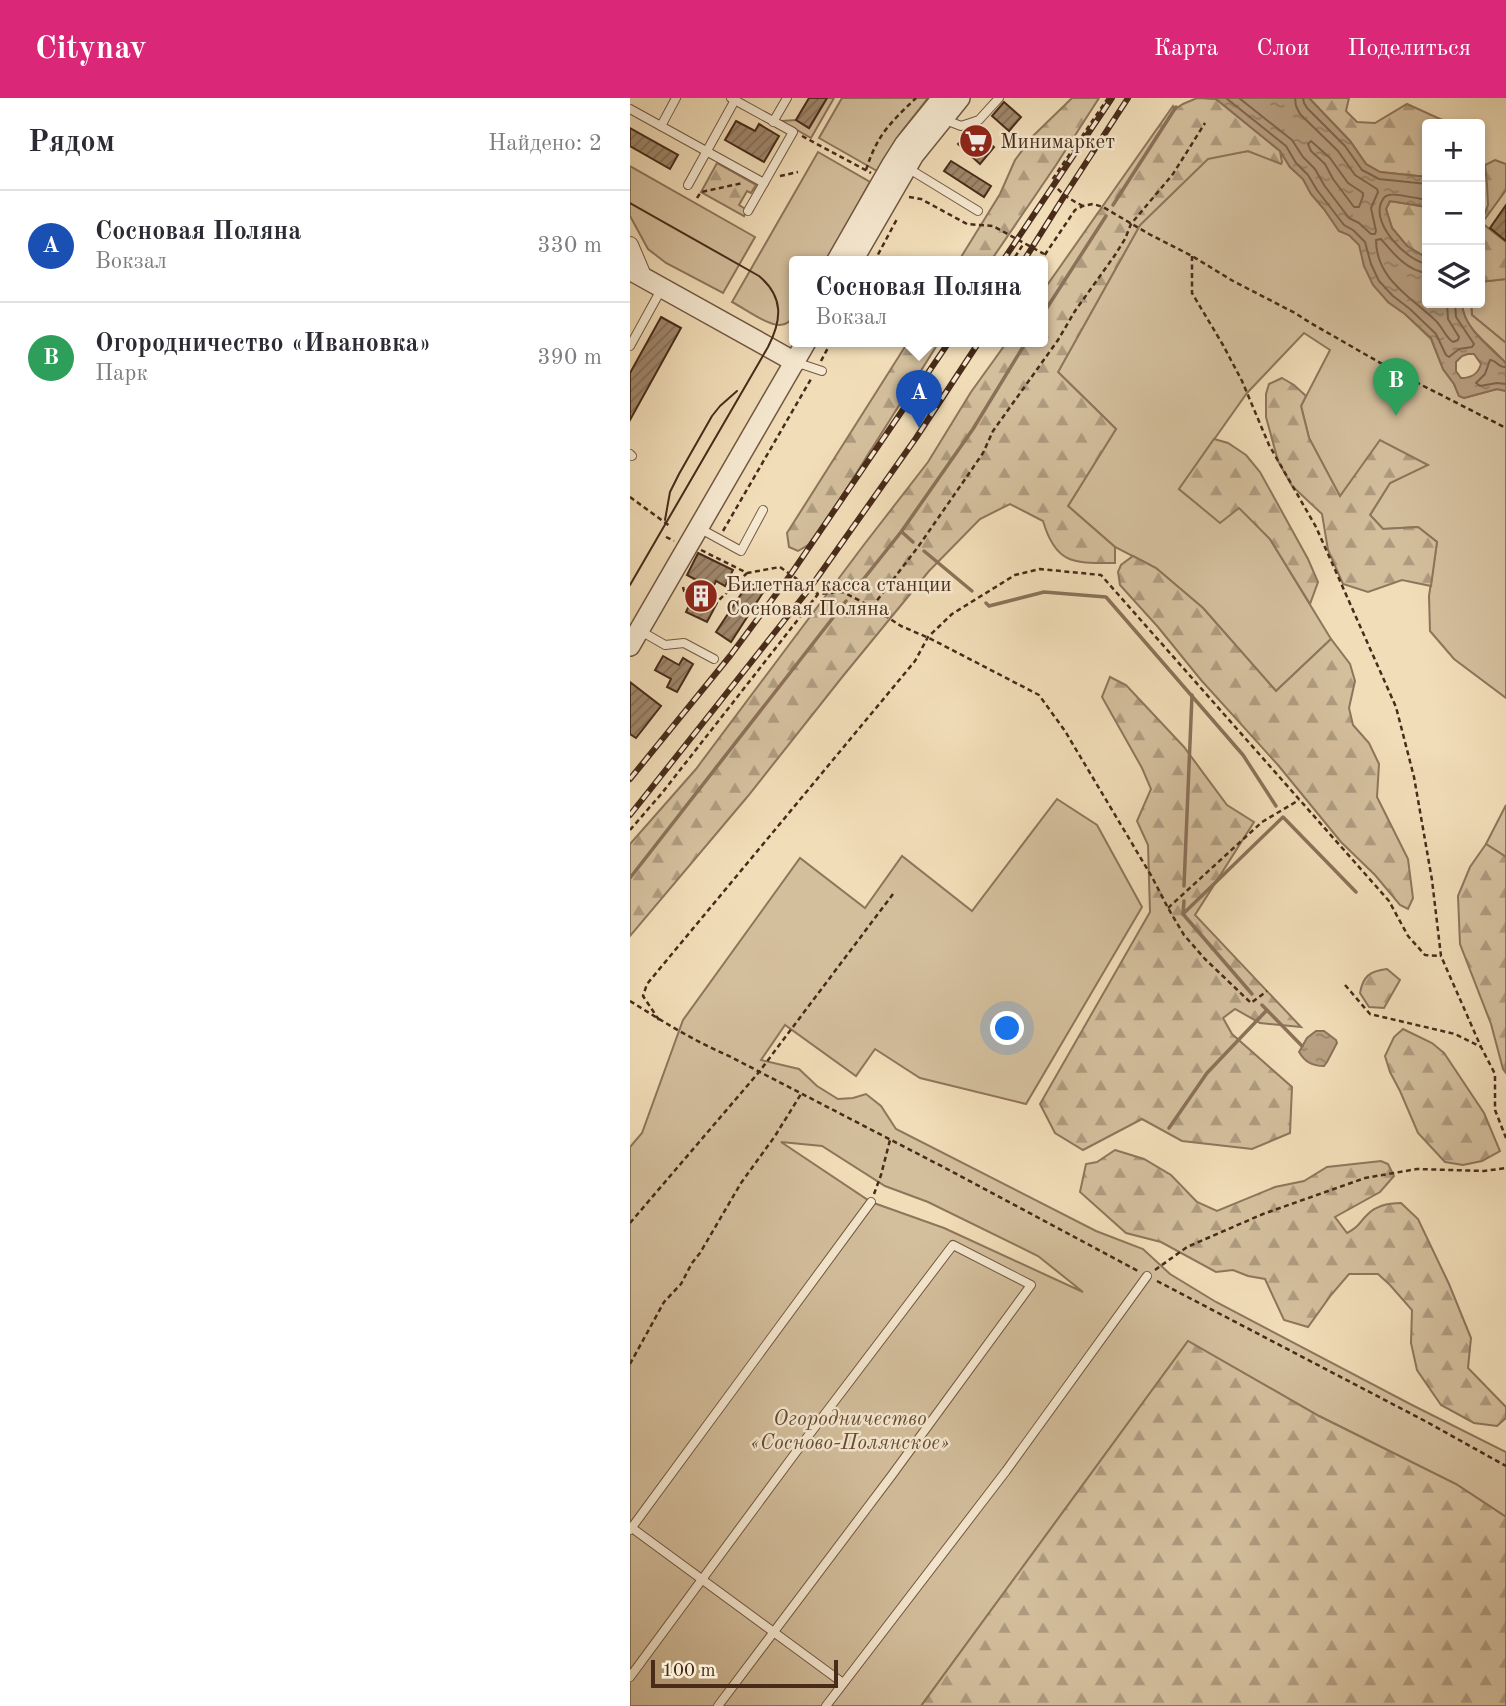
<!DOCTYPE html>
<html lang="ru">
<meta charset="utf-8">
<style>
body{margin:0;font-family:"Old Standard TT",serif;background:#f2f2f3;color:#2b2b33}
.controls{position:absolute;right:21px;top:21px;display:grid;overflow:hidden;border-radius:7px;box-shadow:0 4px 10px #0003}
.controls button{width:63px;height:63px;display:grid;place-items:center;padding:0;border:0;border-bottom:2px solid #e1e1e2;background:#fff;color:#2b2b33;font:35px sans-serif}
.scale{position:absolute;left:21px;bottom:18px;width:187px;box-sizing:border-box;padding-left:7px;border:4px solid #482b19;border-top:0;font-size:19px;line-height:24px;white-space:nowrap;color:#482b19;-webkit-text-stroke:5px #f6e9d1;paint-order:stroke}
.you{position:absolute;left:378px;top:931px;width:24px;height:24px;margin:-18px;border:5px solid #fff;border-radius:50%;background:#1a73e8;box-shadow:0 0 0 10px #1a73e833}
.badge{display:grid;place-items:center;width:46px;height:46px;border-radius:50%;background:#db2777;color:#fff;font-size:23px;font-weight:700}
.pin{position:absolute;translate:-50% -58px;filter:drop-shadow(0 2px 4px #0008)}
.pin::after{content:'';position:absolute;top:37px;width:24px;height:21px;background:inherit;clip-path:polygon(0 0,100% 0,50% 100%)}
.popup{position:absolute;left:159px;top:158px;width:259px;height:91px;box-sizing:border-box;display:grid;place-content:center;border-radius:7px;background:#fff;filter:drop-shadow(0 2px 5px #0005);font-size:23px;white-space:nowrap;color:#7c7c81}
.popup b{font-size:26px;color:#2b2b33}
.popup::after{content:'';position:absolute;left:50%;top:100%;margin-left:-14px;border:14px solid transparent;border-top-color:#fff}
.list{margin:0;padding:0;list-style:none}
h2{display:flex;justify-content:space-between;align-items:center;height:91px;margin:0;padding:0 28px;font-size:30px}
h2 small{font-size:23px;font-weight:400;color:#7c7c81}
.list li{display:grid;grid-template-columns:46px 1fr auto;gap:21px;align-items:center;box-sizing:border-box;height:112px;padding:0 28px;border-top:2px solid #e1e1e2}
.list b{display:block;font-size:26px;white-space:nowrap}
.list p{margin:0;font-size:23px;white-space:nowrap;color:#7c7c81}
.list em{font-size:23px;font-style:normal;color:#7c7c81}
.icon{flex:none;width:38px;height:38px;fill:none;stroke:currentColor;stroke-width:2;stroke-linecap:round;stroke-linejoin:round}
.map{position:relative;flex:none;width:876px;height:1608px;overflow:hidden}
header{display:flex;align-items:center;gap:42px;box-sizing:border-box;height:98px;padding:0 35px;background:#db2777;color:#fff}
header strong{font-size:33px}
nav{display:flex;gap:38px;margin-inline-start:auto;font-size:24px}
main{display:flex}
aside{flex:1;background:#fff}
.map>svg:first-child{display:block}
</style>
<header>
<strong>Citynav</strong>
<nav><a>Карта</a><a>Слои</a><a>Поделиться</a></nav>
</header>
<main>
<aside>
<h2>Рядом<small>Найдено: 2</small></h2>
<ul class="list">
<li><span class="badge" style="background:#1a4fb4">A</span><div><b>Сосновая Поляна</b><p>Вокзал</p></div><em>330 m</em></li>
<li><span class="badge" style="background:#2e9e5b">B</span><div><b>Огородничество «Ивановка»</b><p>Парк</p></div><em>390 m</em></li>
</ul>
</aside>
<div class="map">
<svg width="876" height="1608" viewBox="0 0 876 1608">
<defs>
<pattern id="forest-firs" width="22" height="20" patternUnits="userSpaceOnUse" patternTransform="scale(1.75)"><rect width="22" height="20" fill="#d4bf9d"/><path d="M5 1l3.5 6h-7zM16 11l3.5 6h-7z" fill="#ae9b7f"/></pattern>
<pattern id="water-ripples" width="26" height="14" patternUnits="userSpaceOnUse" patternTransform="scale(1.75)"><rect width="26" height="14" fill="#b8a082"/><path d="M2 4q2-2 4 0t4 0M15 11q2-2 4 0t4 0" fill="none" stroke="#98836a"/></pattern>
<pattern id="building-hatch" width="6" height="6" patternUnits="userSpaceOnUse" patternTransform="scale(1.75)"><rect width="6" height="6" fill="#a0886c"/><path d="M-1 1l2-2M0 6l6-6M5 7l2-2" fill="none" stroke="#846f58"/></pattern>
</defs>
<rect width="100%" height="100%" fill="#f1ddb8"/>
<filter id="stains"><feTurbulence type="fractalNoise" baseFrequency=".00286" numOctaves="4"/><feColorMatrix values="0 0 0 0 .2 0 0 0 0 .09 0 0 0 0 .02 0 0 0 .5 -.17"/></filter>
<radialGradient id="worn" r=".72"><stop offset=".6" stop-color="#630" stop-opacity="0"/><stop offset="1" stop-color="#630" stop-opacity=".3"/></radialGradient>
<g fill="#d4bf9d" stroke="#8e755b" stroke-width="2" fill-rule="evenodd">
<polygon points="197,0 204,0 181,40 151,23 166,22 179,30"/>
<polygon points="212,0 298,0 272,33 247,73 189,40"/>
<polygon points="618,53 651,65 650,53 660,69 673,81 681,96 694,111 709,133 719,137 730,147 734,168 758,204 775,216 801,241 813,271 824,286 829,298 834,300 867,291 876,293 876,600 824,561 800,533 799,498 807,444 788,429 753,431 740,417 760,385 797,366 710,399 679,340 671,308 700,252 674,235 617,295 549,391 590,424 609,409 640,441 701,541 646,593 573,510 526,470 485,449 438,408 486,331 428,274 510,127 578,60"/>
<path d="M188,54L240,84L196,164H165V217C161,222 157,227 150,227C138,228 114,210 102,204Z"/>
<polygon points="0,68 125,139 93,195 36,165 18,151 0,118"/>
<polygon points="876,181 876,245 842,217 841,205 850,205 850,184"/>
<path d="M427,701L467,727L512,809L396,1006L290,980L245,951L226,978L155,927L131,962L169,971L187,988L208,1001L223,1000L236,996L251,1008L266,1031L466,1133L513,1151L540,1176L586,1204L782,1307L876,1354V1419L826,1386L689,1318L558,1243L291,1608H0V1049L12,1035L53,922L170,760L235,810L272,758L342,813ZM151,1044L192,1048L255,1088L298,1104L408,1158L453,1194L314,1130L241,1104Z"/>
<polygon points="876,707 876,759 856,746"/>
</g>
<g fill="url(#forest-firs)" stroke="#8e755b" stroke-width="2">
<polygon points="442,0 469,0 426,67 360,164 328,164 370,96 385,62 404,37"/>
<path d="M567,0L586,1L650,53L652,64L651,66L618,53L578,61L510,127L428,274L486,331L438,408L485,449V465C444,465 426,467 413,423L380,406L350,421L299,473L213,578L118,698L0,838V746L66,671L233,448L298,364L341,294L377,244H413V193L543,8L545,11L553,6Z"/>
<polygon points="679,0 719,0 716,13 727,24 745,25 777,6 821,26 829,26 797,26 797,79 750,74 736,66 720,43"/>
<polygon points="865,62 876,66 876,92 852,125 876,144 876,181 850,184 850,127 858,107 857,87 855,67"/>
<polygon points="87,65 126,87 121,95 117,93 109,107 117,112 114,118 71,94"/>
<polygon points="760,103 797,109 797,160 777,148 762,130 756,111"/>
<path d="M832,205H841L842,217L876,245V266C861,246 833,232 832,205Z"/>
<polygon points="278,244 309,244 183,444 168,453 159,449 157,435"/>
<polygon points="652,280 664,287 676,298 671,308 679,340 710,398 750,342 798,367 760,385 740,417 753,431 788,429 807,444 801,488 772,482 738,494 713,486 698,452 692,416 662,388 648,363 636,319 636,296 639,286"/>
<polygon points="584,341 598,345 616,357 630,374 678,461 688,484 680,506 640,441 609,410 590,425 549,391"/>
<polygon points="503,458 526,470 573,510 646,593 701,541 720,566 725,583 719,610 723,627 739,645 749,666 747,699 778,761 783,800 778,811 770,807 745,777 711,744 648,667 571,582 528,529 490,487 488,474 491,467"/>
<polygon points="480,579 496,587 554,649 597,707 624,724 565,817 671,929 630,925 605,911 593,920 602,936 662,989 660,1035 622,1051 552,1043 512,1021 453,1052 425,1035 410,1006 520,814 518,747 507,723 521,691 512,670 472,599"/>
<polygon points="856,746 876,759 876,975 873,971 861,926 830,846 828,798 840,769"/>
<path d="M757,871L770,882L754,910L739,909L730,895C733,878 740,873 757,871Z"/>
<polygon points="773,931 802,945 814,955 854,1015 870,1053 852,1063 833,1067 815,1064 788,1035 770,993 760,974 755,958 764,939"/>
<path d="M485,1052L514,1061L541,1077L567,1104L587,1113L645,1089L674,1083L697,1069L751,1063L758,1066L764,1078L750,1094L705,1119L717,1135C731,1128 728,1125 738,1116C747,1107 760,1105 771,1105L788,1121L819,1186L841,1240L838,1270L876,1309V1320L867,1328L844,1325L811,1307L787,1272L781,1245L782,1212L760,1187L748,1176H719L701,1197L678,1229L654,1222L635,1181L618,1178L603,1172L586,1174L531,1144L496,1135L450,1094L456,1066L467,1064Z"/>
<polygon points="558,1243 689,1318 826,1386 876,1419 876,1608 291,1608"/>
</g>
<g fill="url(#water-ripples)" stroke="#8b7158" stroke-width="2" fill-rule="evenodd">
<path d="M576,0H679L720,43L736,66L750,74L797,79V109L760,103L756,111L762,130L777,148L797,160V205H832C833,229 857,247 873,262L876,266V293L867,291L834,300L829,298L824,286L813,271L801,240L775,216L758,204L743,187L734,168L729,147L719,137L709,133L694,111L681,96L673,81L660,69L650,53L586,1ZM838,256H844L851,266C848,276 842,280 831,280L826,273V264L832,258Z"/>
<path d="M686,933H694L706,942L707,945L697,964L694,968C682,968 675,964 669,954L677,940Z"/>
</g>
<g fill="none" stroke-linecap="round" stroke-linejoin="round">
<g stroke="#80664e" stroke-width="2">
<polyline points="596,0 656,48 666,65 678,77 687,92 714,127 723,132 735,144 741,166 749,183 763,198 780,211 806,236 816,257 819,259 829,251 842,249 844,246 826,219 825,205"/>
<polyline points="609,0 662,42 673,59 685,71 694,87 719,120 729,125 741,136 745,136 746,133 741,110 748,94 747,91 725,77 708,53 670,16 666,8 665,0"/>
<polyline points="673,0 674,5 677,10 715,48 732,72 749,81 797,86"/>
<polygon points="681,43 700,60 718,85 733,95 733,98 729,109 724,109 703,81 695,66 681,53 678,46"/>
<path d="M797,102C791,101 763,95 759,97C754,98 753,101 751,105C742,127 777,163 797,166"/>
<path d="M797,175C777,173 763,155 751,141L746,142C746,181 781,199 806,223C813,230 816,240 823,244L828,242L829,239L818,221L817,205"/>
<path d="M876,269C869,270 866,262 860,262L855,276L846,285L850,288L867,285L876,286"/>
</g>
<g stroke="#8b7158" stroke-width="3.5">
<polyline points="483,107 546,9"/>
<polyline points="413,216 476,118"/>
<polyline points="272,434 283,444"/>
<polyline points="294,453 342,493"/>
<polyline points="224,493 271,434 343,331 396,244"/>
<polyline points="356,505 359,508 414,494 476,499 613,657 646,708"/>
<polyline points="0,780 216,503"/>
<polyline points="554,788 562,597"/>
<polyline points="554,803 553,816 622,896"/>
<polyline points="553,816 653,719 726,794"/>
<polyline points="632,907 672,948"/>
<polyline points="539,1030 577,975 636,913"/>
</g>
</g>
<g fill="url(#building-hatch)" stroke="#482b19" stroke-width="2">
<polygon points="179,0 197,0 179,30 166,22"/>
<polygon points="374,4 391,19 379,33 362,18"/>
<polygon points="106,23 125,33 129,26 149,38 134,64 95,42"/>
<polygon points="0,30 48,57 40,71 0,48"/>
<polygon points="343,31 364,49 350,66 328,46"/>
<polygon points="321,63 361,88 354,99 314,73"/>
<polygon points="876,107 876,143 860,130"/>
<polygon points="31,219 51,230 0,322 0,275"/>
<polygon points="68,455 103,472 95,488 86,483 78,499 87,505 77,524 56,514 70,484 57,477"/>
<polygon points="119,484 134,493 101,544 86,534"/>
<polygon points="33,558 49,567 53,560 63,566 47,594 37,589 41,581 25,572"/>
<polygon points="0,584 31,608 6,640 0,636"/>
</g>
<g fill="none" stroke-linecap="round" stroke-linejoin="round">
<g stroke="#725841" stroke-width="10">
<g id="service">
<polyline points="101,0 163,34 118,113"/>
<polyline points="0,11 134,85"/>
<polyline points="313,21 331,28 349,22 369,0"/>
<polyline points="143,24 157,0"/>
<polyline points="31,28 46,0"/>
<polyline points="276,69 348,113"/>
<polyline points="58,87 105,2"/>
<polyline points="0,248 32,190"/>
<polyline points="165,264 192,273"/>
<polyline points="0,356 2,358"/>
<polyline points="69,430 111,453 133,412"/>
<polyline points="9,532 35,547 54,545 84,561"/>
<polyline points="2,1430 213,1585"/>
<polyline points="0,1432 241,1104"/>
<polyline points="0,1579 169,1350 323,1147 401,1187 262,1377 88,1608"/>
<polyline points="196,1608 376,1373 517,1178"/>
</g>
</g>
<g stroke="#725841" stroke-width="18">
<polyline id="minor" points="0,147 14,180"/>
</g>
<g stroke="#725841" stroke-width="22">
<g id="tertiary">
<polyline points="206,164 262,66 274,47 312,0"/>
<polyline points="222,164 284,57 330,0"/>
<polyline points="0,172 165,264"/>
<polyline points="0,548 176,244"/>
</g>
</g>
<g stroke="#482b19" stroke-width="2.5" stroke-dasharray="5 3.5" stroke-linecap="butt">
<polyline points="172,38 241,75"/>
<path d="M236,72C247,37 260,25 286,0"/>
<polyline points="150,78 168,74"/>
<polyline points="279,99 291,101 337,126 363,128 414,156"/>
<polyline points="67,100 71,94 113,85"/>
<path d="M453,108C441,102 427,94 422,82L478,0"/>
<polyline points="562,158 562,195 593,247 612,283 639,347 686,429 766,609 784,679 802,782 811,858 851,949"/>
<polyline points="385,159 394,145"/>
<polyline points="244,164 267,121"/>
<polyline points="410,164 445,112 453,108 463,106 473,109 519,136 562,158 603,183 665,215 679,224 766,274 876,330"/>
<polyline points="191,263 201,244"/>
<polyline points="0,399 41,429"/>
<polyline points="93,433 181,281"/>
<polyline points="36,439 44,443"/>
<polyline points="71,452 117,475 150,469 188,496 213,494 242,509 271,528 301,541 409,597 435,633 522,779 538,810 554,837 575,861 621,905 637,893"/>
<polyline points="53,489 57,503"/>
<polyline points="242,509 288,449 338,377 353,355 363,333 428,242 445,213 485,157 495,141 501,126 543,76 575,25"/>
<polyline points="76,512 85,506 117,475"/>
<polyline points="0,732 32,695 188,496"/>
<polyline points="538,810 632,724 669,702"/>
<polyline points="715,887 740,916 825,936 851,949 865,976 865,1012 876,1040"/>
<path d="M0,903C32,923 64,943 99,958L319,1072L508,1173"/>
<polyline points="29,922 13,898 17,886 285,563 298,539 322,516 385,477 410,471 471,477 759,803 778,838 795,857 811,858"/>
<polyline points="244,1096 251,1077 260,1042"/>
<polyline points="0,1125 129,974 263,796"/>
<polyline points="525,1172 557,1149 633,1116 735,1080 787,1071 854,1073 876,1070"/>
<polyline points="527,1183 795,1323 876,1368"/>
<polyline points="0,1266 34,1204 51,1186 62,1165 70,1155 111,1085 145,1038 171,996"/>
</g>
<use href="#service" stroke="#f6e9d1" stroke-width="8"/>
<use href="#minor" stroke="#f6e9d1" stroke-width="16"/>
<use href="#tertiary" stroke="#f6e9d1" stroke-width="19"/>
<g stroke="#482b19" stroke-width="2">
<path d="M0,105L129,178C154,199 152,222 138,249L0,487"/>
<polyline points="35,422 40,394 49,376 82,318 90,308 107,293"/>
</g>
<g stroke="#482b19" stroke-width="6">
<g id="rail">
<polyline points="372,164 482,0"/>
<polyline points="393,164 435,97 498,0"/>
<polyline points="0,681 100,558 161,476 319,244"/>
<polyline points="0,717 180,490 286,340 349,244"/>
</g>
</g>
<use href="#rail" stroke="#f6e9d1" stroke-width="3.5" stroke-dasharray="10" stroke-linecap="butt"/>
</g>
<defs>
<g id="supermarket-disc" transform="scale(1.75)"><circle r="9.5" fill="#8f2418" stroke="#f6e9d1"/><path d="M-6-5.5h2.5l.6 2H6L4.5 2H-2.5L-4.4-4H-6ZM-1.5 3.2a1.3 1.3 0 1 0 .1 0ZM3 3.2a1.3 1.3 0 1 0 .1 0Z" fill="#fff"/></g>
<g id="building-disc" transform="scale(1.75)"><circle r="9.5" fill="#8f2418" stroke="#f6e9d1"/><path d="M-4-6H4V6H1V3H-1V6H-4ZM-2.5-4.3h1.7v1.8h-1.7ZM.8-4.3h1.7v1.8H.8ZM-2.5-1h1.7V.8h-1.7ZM.8-1h1.7V.8H.8Z" fill="#fff"/></g>
</defs>
<g fill-rule="evenodd">
<use href="#supermarket-disc" x="346" y="43"/>
<use href="#building-disc" x="71" y="498"/>
</g>
<g text-anchor="middle" stroke-width="5" stroke-linejoin="round" paint-order="stroke">
<g font-size="21" fill="#482b19" stroke="#f6e9d1" text-anchor="start">
<text x="370" y="50">Минимаркет</text>
<text x="96" y="493">Билетная касса станции<tspan x="96" dy="24">Сосновая Поляна</tspan></text>
</g>
<g font-size="21" font-style="italic" fill="#644933" stroke="#f6e9d1">
<text x="220" y="1327">Огородничество<tspan x="220" dy="24">«Сосново-Полянское»</tspan></text>
</g>
</g>
<rect width="100%" height="100%" filter="url(#stains)"/>
<rect width="100%" height="100%" fill="url(#worn)"/>
</svg>
<div class="controls">
<button>+</button>
<button>−</button>
<button><svg class="icon" aria-label="layers" viewBox="0 0 24 24"><path d="M12 4l9 5-9 5-9-5zM3 14l9 5 9-5"/></svg></button>
</div>
<div class="scale">100 m</div>
<div class="you"></div>
<div class="pin badge" style="left:289px;top:330px;background:#1a4fb4">A</div>
<div class="popup"><b>Сосновая Поляна</b>Вокзал</div>
<div class="pin badge" style="left:766px;top:318px;background:#2e9e5b">B</div>
</div>
</main>
